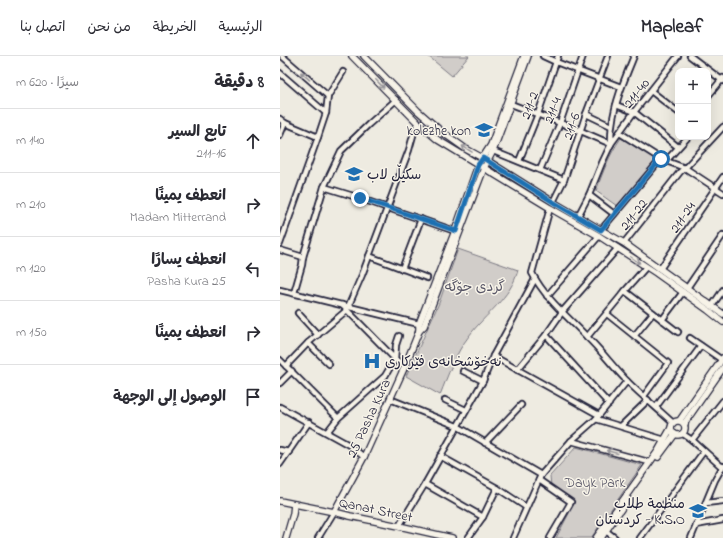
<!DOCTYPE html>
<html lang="ar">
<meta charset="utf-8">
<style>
body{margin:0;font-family:"Indie Flower","Playpen Sans Arabic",sans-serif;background:#f7f7f7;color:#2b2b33;direction:rtl}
.controls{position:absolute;right:12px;top:12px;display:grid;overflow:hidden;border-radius:8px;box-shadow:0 4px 16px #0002}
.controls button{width:36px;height:36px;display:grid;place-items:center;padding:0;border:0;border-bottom:1px solid #e1e1e2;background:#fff;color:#2b2b33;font:20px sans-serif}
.stop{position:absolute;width:12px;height:12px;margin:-9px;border:3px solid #1f6fb2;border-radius:50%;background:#fff}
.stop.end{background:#1f6fb2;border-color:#fff;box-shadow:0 1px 4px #0008}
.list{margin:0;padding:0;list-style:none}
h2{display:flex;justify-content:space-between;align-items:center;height:52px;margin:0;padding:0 16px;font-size:17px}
h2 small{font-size:13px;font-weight:400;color:#7c7c81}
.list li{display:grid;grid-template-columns:26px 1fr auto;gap:12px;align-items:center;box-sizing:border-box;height:64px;padding:0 16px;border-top:1px solid #e1e1e2}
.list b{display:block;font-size:15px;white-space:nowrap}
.list p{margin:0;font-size:13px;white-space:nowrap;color:#7c7c81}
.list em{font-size:13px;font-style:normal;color:#7c7c81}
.icon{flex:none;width:22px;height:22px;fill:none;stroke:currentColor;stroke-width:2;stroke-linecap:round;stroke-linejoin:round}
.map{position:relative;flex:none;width:443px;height:482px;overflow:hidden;direction:ltr}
header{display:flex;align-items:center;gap:24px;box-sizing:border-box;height:56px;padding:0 20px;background:#fff;border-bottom:1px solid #e1e1e2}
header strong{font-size:19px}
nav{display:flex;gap:22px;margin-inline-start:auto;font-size:14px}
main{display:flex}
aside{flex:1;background:#fff}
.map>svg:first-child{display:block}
</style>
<header>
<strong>Mapleaf</strong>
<nav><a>الرئيسية</a><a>الخريطة</a><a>من نحن</a><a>اتصل بنا</a></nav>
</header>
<main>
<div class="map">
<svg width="443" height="482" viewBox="0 0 443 482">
<rect width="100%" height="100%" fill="#eeebe1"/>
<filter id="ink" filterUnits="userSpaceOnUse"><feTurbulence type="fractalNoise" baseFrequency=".025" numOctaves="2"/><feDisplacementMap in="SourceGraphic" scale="8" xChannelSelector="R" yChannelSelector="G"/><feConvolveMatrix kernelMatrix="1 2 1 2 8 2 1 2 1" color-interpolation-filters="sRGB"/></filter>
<g filter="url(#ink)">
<g fill="#d1cdc9" stroke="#7a7882">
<polygon points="148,0 189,0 172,20"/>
<path d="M341,82L377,104L337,150L316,135C323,116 329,99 341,82Z"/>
<path d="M178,193L238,214C231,242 205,258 189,280C175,298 168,319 160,339L126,320L159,247Z"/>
<polygon points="296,391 362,409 311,482 276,482 294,448 271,430 270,420"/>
</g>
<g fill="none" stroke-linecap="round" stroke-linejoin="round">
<g stroke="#22223b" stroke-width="8">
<g id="minor">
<polyline points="2,0 48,40"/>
<polyline points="263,0 276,6 341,31"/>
<polyline points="410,0 443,25"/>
<polyline points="0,17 46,57"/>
<polyline points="371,35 398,56"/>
<polyline points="428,40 443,22"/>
<polyline points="231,48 301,75 331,88"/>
<polyline points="336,49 354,56 398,91"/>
<polyline points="306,58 331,70"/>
<polyline points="0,63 5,67 38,81"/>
<polyline points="340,77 381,103 405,112 443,137"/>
<polyline points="0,79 5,67"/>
<path d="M331,88C331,82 331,75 332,69C335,45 345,22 354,0"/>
<polyline points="213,95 284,124"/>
<polyline points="239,105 258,58 278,0"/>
<polyline points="386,105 408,81"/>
<polyline points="260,114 280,67 303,0"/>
<polyline points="44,131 70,139 175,175"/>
<polyline points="309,139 334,158"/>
<polyline points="273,146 284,124 306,58 328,0"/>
<path d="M270,152L252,217C265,242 287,260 306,280C321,294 333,311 347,325C362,340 378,353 393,367"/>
<polyline points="298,160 309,139 322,107 331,88 354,56 398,0"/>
<polyline points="321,174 381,103"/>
<polyline points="344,187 400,116 405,112 443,71"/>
<polyline points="0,188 38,81 46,57 48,40 63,16"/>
<polyline points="0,194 23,201"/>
<polyline points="89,200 147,222"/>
<polyline points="122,213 141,163"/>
<polyline points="380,213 443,121"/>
<polyline points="407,232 443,179"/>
<polyline points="0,234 139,268"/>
<polyline points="345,235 366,211"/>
<polyline points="14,237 22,209 23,201 44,131 61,95 89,68 116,44"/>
<polyline points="267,240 319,180"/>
<polyline points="62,249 115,303 125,310"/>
<polyline points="432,250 443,234"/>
<polyline points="68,251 82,219 129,94 134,76 138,67"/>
<polyline points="18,257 38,279"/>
<polyline points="327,258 388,307 364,340"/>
<polyline points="382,264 403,236"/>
<polyline points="266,279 329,348"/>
<polyline points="355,279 373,257"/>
<polyline points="307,281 345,235 398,276"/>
<polyline points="410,282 442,304"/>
<polyline points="28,287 49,308"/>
<polyline points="213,300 319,359"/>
<polyline points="0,304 58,362"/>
<polyline points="6,310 28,287 67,254"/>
<polyline points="237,314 266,279 282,256 338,192"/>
<polyline points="183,315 203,325"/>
<polyline points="0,327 12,315"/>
<polyline points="110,343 177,370 261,419"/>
<polyline points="165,344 186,354"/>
<polyline points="0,351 69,389 84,401"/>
<polyline points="376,351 421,290"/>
<polyline points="316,363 385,384"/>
<polyline points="341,370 368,344"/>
<polyline points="47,376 58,362 105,320 115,303 116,289 119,280"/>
<polyline points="403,378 412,384 442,411"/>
<polyline points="412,384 443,345"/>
<polyline points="291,385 369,406"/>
<polyline points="205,387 241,349"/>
<polyline points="0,394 9,396"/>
<polyline points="160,400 217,432 246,451"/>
<polyline points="0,408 29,366"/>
<polyline points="259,424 291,446 270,482"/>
<polyline points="145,428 203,461"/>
<polyline points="426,447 443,445"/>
<polyline points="416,469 443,464"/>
<polyline points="119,470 145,428 203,325 213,300 255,223"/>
<polyline points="326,475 335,482"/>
<polyline points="38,482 54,456"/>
<polyline points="188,482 203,461 217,432"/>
<polyline points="233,482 261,419 291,385 316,363 347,325"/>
<polyline points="360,482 424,395"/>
<polyline points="411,482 435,424 443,410"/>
</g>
</g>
<g stroke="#22223b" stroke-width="8">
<g id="major">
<polyline points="72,0 138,67 158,84 270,152 319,180 376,217 428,254 443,266"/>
<polyline points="84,0 138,55 162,76 186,93 208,105 273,146 321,174 344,187 443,258"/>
<polyline points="139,275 144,270 204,112 213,95 248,0"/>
<polyline points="400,364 443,302"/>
<circle cx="398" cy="372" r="7"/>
<polyline points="405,368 406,365 443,312"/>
<polyline points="378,401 395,378"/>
<polyline points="0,445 54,456 70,460 119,470 172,482"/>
<polyline points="54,456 84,401 125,310 139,275 139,268 175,175 198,109 211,89 244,0"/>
<polyline points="6,482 13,458 14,448"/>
<polyline points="316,482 378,395 391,372"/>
<polyline points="321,482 348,443"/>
</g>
</g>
<use href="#minor" stroke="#f7f3e8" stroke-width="4.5"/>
<use href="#major" stroke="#f7f3e8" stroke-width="5.5"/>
</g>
<defs><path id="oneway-shaft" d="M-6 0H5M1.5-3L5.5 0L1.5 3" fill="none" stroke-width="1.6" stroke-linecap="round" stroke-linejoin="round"/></defs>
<g stroke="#97959a">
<use href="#oneway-shaft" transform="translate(25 20) rotate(-139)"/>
<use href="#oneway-shaft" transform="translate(100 28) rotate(46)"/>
<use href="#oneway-shaft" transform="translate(187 93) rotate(-148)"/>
<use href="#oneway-shaft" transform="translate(355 204) rotate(34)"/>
<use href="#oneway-shaft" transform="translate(332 396) rotate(-165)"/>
</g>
</g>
<g fill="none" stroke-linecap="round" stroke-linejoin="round" filter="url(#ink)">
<polyline stroke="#1f6fb2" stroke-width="5" points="80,142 176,175 198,109 203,102 273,146 321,174 381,103"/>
</g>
<defs>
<g id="university-bare" transform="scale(1.38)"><path d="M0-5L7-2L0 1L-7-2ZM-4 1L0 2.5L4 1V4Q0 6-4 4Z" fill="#1f6fb2" stroke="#f7f3e8" stroke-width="2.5" paint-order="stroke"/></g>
<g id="hospital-bare" transform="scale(1.38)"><path d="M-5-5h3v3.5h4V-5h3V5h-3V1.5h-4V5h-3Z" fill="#1f6fb2" stroke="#f7f3e8" stroke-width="2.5" paint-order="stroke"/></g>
</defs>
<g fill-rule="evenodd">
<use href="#university-bare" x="204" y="74"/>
<use href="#university-bare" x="74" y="118"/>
<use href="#hospital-bare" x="92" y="305"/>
<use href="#university-bare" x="418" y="455"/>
</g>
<g text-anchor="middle" stroke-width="3" stroke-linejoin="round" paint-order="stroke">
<g font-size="14" fill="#22223b" stroke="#f7f3e8">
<text transform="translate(356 37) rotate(-52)" y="5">211-40</text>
<text transform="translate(249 49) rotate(-70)" y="5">211-2</text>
<text transform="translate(272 54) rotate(-70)" y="5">211-4</text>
<text transform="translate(291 70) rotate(-72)" y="5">211-6</text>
<text transform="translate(353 158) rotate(-52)" y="5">211-22</text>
<text transform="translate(402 161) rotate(-56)" y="5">211-24</text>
<text transform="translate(88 362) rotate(-65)" y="5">25 Pasha Kura</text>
<text transform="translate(96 453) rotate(12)" y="5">Qanat Street</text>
</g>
<g font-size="14" fill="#22223b" stroke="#f7f3e8" text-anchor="end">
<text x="191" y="79">kolezhe kon</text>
<text x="87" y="123" text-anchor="start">سكیڵ لاب</text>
<text x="105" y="310" text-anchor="start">نەخۆشخانەی فێرکاری</text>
<text x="405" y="452">منظمة طلاب<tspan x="405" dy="16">كردستان - K.S.O</tspan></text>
</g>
<g font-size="14" fill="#575566" stroke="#f7f3e8">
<text x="195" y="235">گردی جۆگە</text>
<text x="315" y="431">Dayk Park</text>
</g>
</g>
</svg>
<div class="controls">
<button>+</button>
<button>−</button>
</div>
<div class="stop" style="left:381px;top:103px"></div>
<div class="stop end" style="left:80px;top:142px"></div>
</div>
<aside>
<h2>8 دقيقة<small>سيرًا · 620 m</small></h2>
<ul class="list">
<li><svg class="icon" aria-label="ahead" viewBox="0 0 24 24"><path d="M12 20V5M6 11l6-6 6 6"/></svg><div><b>تابع السير</b><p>211-16</p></div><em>140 m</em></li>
<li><svg class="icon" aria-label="right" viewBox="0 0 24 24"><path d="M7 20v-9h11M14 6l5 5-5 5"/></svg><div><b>انعطف يمينًا</b><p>Madam Mitterrand</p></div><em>210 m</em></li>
<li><svg class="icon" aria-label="left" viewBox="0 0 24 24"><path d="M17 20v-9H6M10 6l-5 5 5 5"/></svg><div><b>انعطف يسارًا</b><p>25 Pasha Kura</p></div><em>120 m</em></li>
<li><svg class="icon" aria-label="right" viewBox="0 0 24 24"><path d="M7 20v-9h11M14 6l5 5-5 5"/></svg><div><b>انعطف يمينًا</b></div><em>150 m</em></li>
<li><svg class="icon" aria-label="arrive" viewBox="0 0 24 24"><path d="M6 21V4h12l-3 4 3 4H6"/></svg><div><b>الوصول إلى الوجهة</b></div></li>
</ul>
</aside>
</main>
